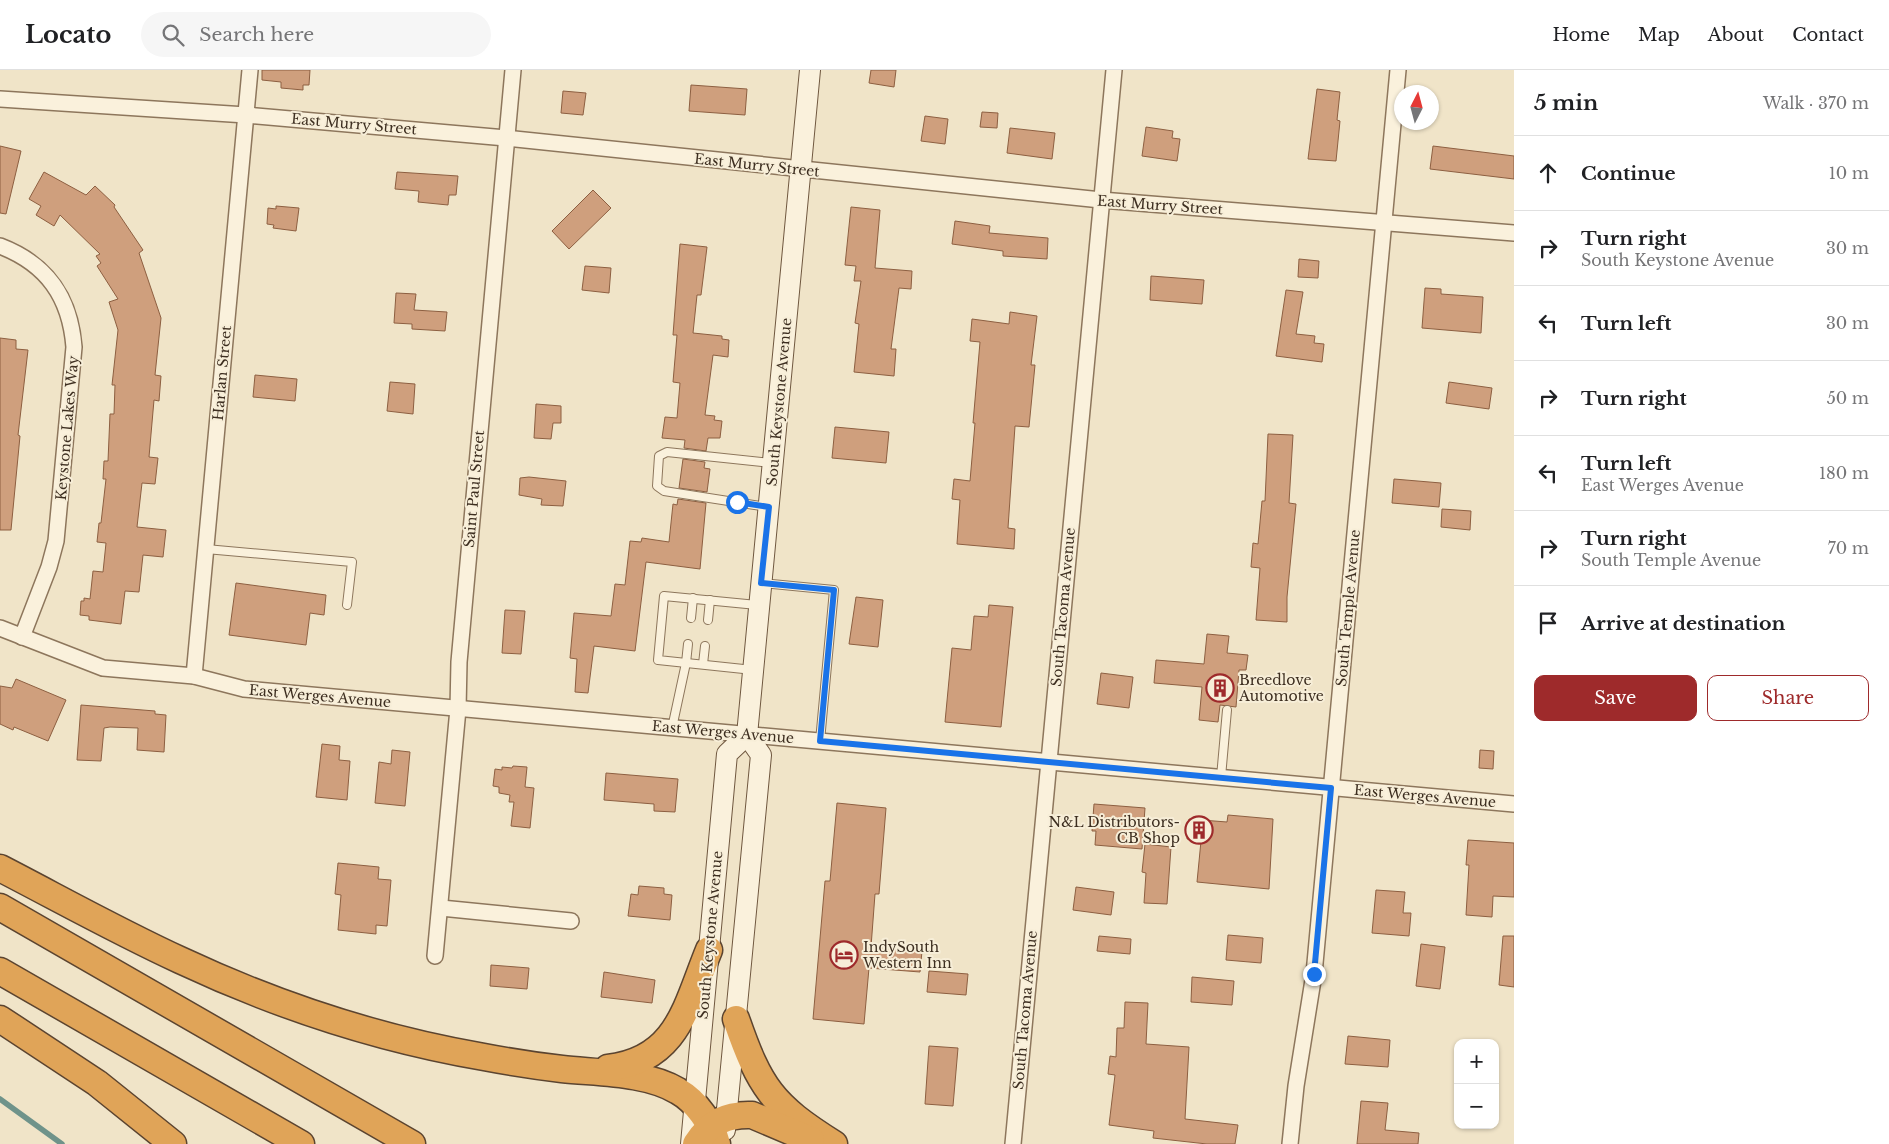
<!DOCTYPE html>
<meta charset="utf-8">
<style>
body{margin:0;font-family:"Libre Baskerville",serif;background:#f6f6f6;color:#202124}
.controls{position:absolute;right:15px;bottom:15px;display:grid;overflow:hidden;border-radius:10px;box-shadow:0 1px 4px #0004}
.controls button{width:45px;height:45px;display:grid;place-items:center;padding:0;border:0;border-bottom:1px solid #e0e0e0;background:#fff;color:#202124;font:25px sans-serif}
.compass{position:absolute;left:1394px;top:15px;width:45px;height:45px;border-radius:50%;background:#fff;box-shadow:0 1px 4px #0004;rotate:6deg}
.stop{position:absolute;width:15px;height:15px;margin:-11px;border:4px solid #1a73e8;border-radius:50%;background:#fff}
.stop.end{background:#1a73e8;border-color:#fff;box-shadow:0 1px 5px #0008}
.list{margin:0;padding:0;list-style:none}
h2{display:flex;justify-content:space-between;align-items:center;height:65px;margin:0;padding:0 20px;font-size:21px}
h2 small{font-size:16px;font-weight:400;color:#757577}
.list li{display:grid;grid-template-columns:32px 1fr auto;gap:15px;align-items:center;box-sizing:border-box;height:75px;padding:0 20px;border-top:1px solid #e0e0e0}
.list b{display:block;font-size:19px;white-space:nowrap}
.list p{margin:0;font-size:16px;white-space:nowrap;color:#757577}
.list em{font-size:16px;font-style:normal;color:#757577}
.actions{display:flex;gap:10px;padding:15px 20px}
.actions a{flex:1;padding:11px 0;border:1px solid #9e2a2b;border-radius:10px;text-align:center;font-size:18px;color:#9e2a2b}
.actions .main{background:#9e2a2b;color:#fff}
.icon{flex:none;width:28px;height:28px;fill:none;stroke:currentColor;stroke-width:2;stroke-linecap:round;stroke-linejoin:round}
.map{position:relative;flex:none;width:1514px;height:1074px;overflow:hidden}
header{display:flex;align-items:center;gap:30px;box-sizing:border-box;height:70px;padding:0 25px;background:#fff;border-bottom:1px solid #e0e0e0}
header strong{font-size:24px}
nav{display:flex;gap:28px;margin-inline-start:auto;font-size:18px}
.search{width:350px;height:45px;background:#f6f6f6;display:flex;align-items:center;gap:12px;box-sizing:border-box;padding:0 18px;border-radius:28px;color:#757577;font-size:19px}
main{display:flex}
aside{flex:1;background:#fff}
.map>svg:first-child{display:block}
</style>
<header>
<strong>Locato</strong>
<div class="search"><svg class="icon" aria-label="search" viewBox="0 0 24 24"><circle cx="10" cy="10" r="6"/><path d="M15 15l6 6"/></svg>Search here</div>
<nav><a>Home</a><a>Map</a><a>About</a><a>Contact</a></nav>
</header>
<main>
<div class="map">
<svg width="1514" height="1074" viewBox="0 0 1514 1074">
<rect width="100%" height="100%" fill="#f0e4c8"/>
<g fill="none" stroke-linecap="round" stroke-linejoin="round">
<polyline stroke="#6f938a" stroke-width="5.5" points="0,1029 62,1074"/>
</g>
<g fill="#cf9f7d" stroke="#8d5f41">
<polygon points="262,0 310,0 309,15 303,15 303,20 281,18 281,12 262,10"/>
<polygon points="871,0 896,0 894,17 869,13"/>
<polygon points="691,15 747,19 745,45 689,41"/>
<polygon points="1317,19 1340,22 1337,50 1340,51 1336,91 1308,89"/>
<polygon points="563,21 586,23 583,45 561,43"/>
<polygon points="982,42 998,43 997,58 980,57"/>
<polygon points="925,46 948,49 945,74 921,71"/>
<polygon points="1146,57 1173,61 1172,68 1180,69 1177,91 1142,86"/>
<polygon points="1010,58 1055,63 1052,89 1007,83"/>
<polygon points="0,76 21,81 6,144 0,143"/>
<polygon points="1433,76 1514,86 1514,109 1430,99"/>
<polygon points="44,102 86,125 95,116 115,135 114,137 143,180 139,183 161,248 155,305 161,306 159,331 154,330 149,387 158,388 155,414 142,413 137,457 166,460 163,487 143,485 139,522 125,521 121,554 89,550 89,546 80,545 81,531 84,531 84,528 90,529 93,501 103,502 106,473 97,472 99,453 101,453 106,409 103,409 104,391 108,391 110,344 114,344 115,315 112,315 118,260 109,232 118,229 97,196 101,193 96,186 100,184 60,145 54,156 36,145 41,136 29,129"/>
<polygon points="397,102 458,106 456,125 449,125 448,135 418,132 419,121 395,119"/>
<polygon points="593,120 611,138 569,179 552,161"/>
<polygon points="276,136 299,138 296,161 273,158 274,155 267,154 268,138 276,139"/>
<polygon points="851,137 880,140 875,198 912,201 911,219 899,218 891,279 896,279 894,306 854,302 859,254 855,253 861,211 854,211 856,196 845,195"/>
<polygon points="955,151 990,156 989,163 1048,168 1047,189 1003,186 1003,181 952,174"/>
<polygon points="680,174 707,177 701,225 697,225 693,263 722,266 722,269 729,270 728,287 713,285 705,345 715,346 714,350 722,351 720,368 708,368 706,381 684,378 685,370 662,368 665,347 677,348 680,313 673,312 677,265 673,265"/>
<polygon points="1299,189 1319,191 1318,208 1298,207"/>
<polygon points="585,196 611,198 609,223 582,220"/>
<polygon points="1151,206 1204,210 1202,234 1150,230"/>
<polygon points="1425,218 1441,219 1441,224 1483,227 1481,263 1422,258"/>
<polygon points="1286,220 1303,222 1296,264 1315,266 1314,273 1324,274 1322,292 1276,286"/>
<polygon points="396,223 416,224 414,240 447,242 445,261 412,259 412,254 394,253"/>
<polygon points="1010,242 1037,246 1031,295 1035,295 1029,357 1015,356 1008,458 1015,459 1014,479 957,474 960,430 952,429 954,409 970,411 975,353 973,353 980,272 970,271 972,249 1009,254"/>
<polygon points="0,268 16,270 16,279 28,280 18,365 20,366 11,460 0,460"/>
<polygon points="255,305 297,309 295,331 253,327"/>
<polygon points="390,312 415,314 413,344 387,341"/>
<polygon points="1449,312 1492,318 1489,339 1446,333"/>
<polygon points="536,334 561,336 561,353 553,353 551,369 534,368"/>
<polygon points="835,357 889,362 886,393 832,388"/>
<polygon points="1268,364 1293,365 1289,433 1296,434 1287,527 1287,552 1256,550 1260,498 1251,497 1253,473 1258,474 1262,431 1265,431"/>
<polygon points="683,389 705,392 704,398 710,399 707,422 679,418"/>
<polygon points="529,407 566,411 563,436 541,435 542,429 519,425 520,408"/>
<polygon points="1394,409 1441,413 1439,437 1392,433"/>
<polygon points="678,429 706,433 700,499 646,492 635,581 594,576 588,623 575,622 577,589 570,588 574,543 611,546 615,514 625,515 630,471 641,472 642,468 669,472 673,434 677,435"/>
<polygon points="1442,439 1471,441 1470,460 1441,457"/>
<polygon points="236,513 326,525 324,545 310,543 306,575 229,565"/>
<polygon points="856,527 883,530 878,577 849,574"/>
<polygon points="989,535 1013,537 1001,657 945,652 952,578 971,580 974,546 988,547"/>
<polygon points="505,540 525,541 521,584 502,583"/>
<polygon points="1207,564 1229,566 1227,583 1248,585 1246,600 1239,600 1236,637 1220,635 1218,652 1199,650 1202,617 1154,613 1156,590 1204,594"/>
<polygon points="1101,603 1133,607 1129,638 1097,634"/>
<polygon points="16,609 66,630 48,671 14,657 13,660 0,654 0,616 12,618"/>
<polygon points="81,635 155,641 155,644 166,645 164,682 137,680 138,658 110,657 104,658 101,691 77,690"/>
<polygon points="322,674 340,676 339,690 350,691 347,730 316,727"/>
<polygon points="392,680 410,682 405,736 375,733 379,692 391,694"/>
<polygon points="1480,680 1494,681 1493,699 1479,698"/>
<polygon points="513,696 527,697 525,717 534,718 530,758 511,756 514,732 509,732 510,725 499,723 499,717 493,716 495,699 502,700 502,697 512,698"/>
<polygon points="606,703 678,709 675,742 654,741 654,734 604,730"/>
<polygon points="837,733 886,738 879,824 875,824 871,877 922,881 920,902 869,898 864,954 813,949 825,811 830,811"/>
<polygon points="1094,734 1145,738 1142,779 1095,775 1096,761 1092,761"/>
<polygon points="1228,745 1273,749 1269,819 1197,812 1201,771 1187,769 1189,749 1227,752"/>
<polygon points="1468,770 1514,773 1514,827 1493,826 1492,847 1466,845 1469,795 1466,795"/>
<polygon points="1145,774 1171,777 1167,834 1144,833 1146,803 1142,802"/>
<polygon points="338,793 379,797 378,809 391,810 387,856 376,855 376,864 338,860 341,825 335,824"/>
<polygon points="639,816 664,818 664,824 672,825 670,850 628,846 631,824 638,825"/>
<polygon points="1076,817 1114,822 1111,845 1073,840"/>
<polygon points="1376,820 1405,822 1403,843 1411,843 1409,866 1372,863"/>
<polygon points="1228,865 1263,868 1261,893 1226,890"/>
<polygon points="1099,866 1131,869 1130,884 1097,881"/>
<polygon points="1503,866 1514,866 1514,917 1499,915"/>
<polygon points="1421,874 1445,877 1440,919 1416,916"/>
<polygon points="491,895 529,898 527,919 490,916"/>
<polygon points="929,901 968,904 966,925 927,922"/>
<polygon points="604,902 655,910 652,933 601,927"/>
<polygon points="1192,907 1234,911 1232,935 1191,932"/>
<polygon points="1125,932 1148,933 1146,974 1189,977 1185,1049 1238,1055 1235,1074 1207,1074 1153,1068 1154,1061 1109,1055 1115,1005 1108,1004 1110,986 1116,987 1117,958 1124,958"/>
<polygon points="1348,966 1390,970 1388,997 1345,994"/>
<polygon points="929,976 958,978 953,1036 925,1034"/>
<polygon points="1361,1031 1388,1033 1385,1060 1419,1063 1418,1074 1357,1074"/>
</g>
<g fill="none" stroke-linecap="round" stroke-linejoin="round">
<g stroke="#8d765c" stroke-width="10">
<g id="lane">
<polyline points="767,437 664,421 657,416 659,386 667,382 771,393"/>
<polyline points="206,479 352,492 347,535"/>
<polyline points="761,513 834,520 820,671"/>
<polyline points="691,548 693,528"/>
<polyline points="708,550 710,530"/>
<polyline points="703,594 705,576"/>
<polyline points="753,600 658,590 664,526 757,535"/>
<polyline points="672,658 686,593 688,574"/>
<polyline points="1221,707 1227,640"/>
</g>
</g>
<g stroke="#8d765c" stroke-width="18">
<g id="street">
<polyline points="0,29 246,45 506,68 1101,130 1514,163"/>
<path d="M0,176C47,194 70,227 74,277L56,471L49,497L22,567"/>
<polyline points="0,558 103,598 194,606 244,619 1514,734"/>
<polyline points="194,606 250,0"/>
<polyline points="441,838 571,851"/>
<polyline points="435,886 458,639 459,592 513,0"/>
<polyline points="1013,1074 1114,0"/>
<polyline points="1290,1074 1296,1016 1314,904 1398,0"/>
</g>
</g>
<g stroke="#6f573f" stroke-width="22">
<g id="secondary">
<polyline points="725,1060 761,685 747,665 810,0"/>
<polyline points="691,1074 727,684 747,665"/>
</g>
</g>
<g stroke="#5b4430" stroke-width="29">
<g id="highway">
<path d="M0,798C60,829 119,862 180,890C276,935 379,969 484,987C510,992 536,996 562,999C599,1003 646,1002 678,1021C696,1031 712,1054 717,1074"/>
<polyline points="0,837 412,1074"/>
<polyline points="0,901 301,1074"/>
<polyline points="0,949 97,1013 173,1074"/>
<path d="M736,949C760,1018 772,1035 834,1074"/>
<path d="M608,998C678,990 686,936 709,880"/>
<path d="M696,1074C710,1052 727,1044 752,1045L811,1070"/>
</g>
</g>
<use href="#lane" stroke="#faf1dc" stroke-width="8"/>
<use href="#street" stroke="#faf1dc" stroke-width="15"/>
<use href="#secondary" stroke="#faf1dc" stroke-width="20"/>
<use href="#highway" stroke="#e0a458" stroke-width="26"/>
</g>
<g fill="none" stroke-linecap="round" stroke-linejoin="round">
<polyline stroke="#1a73e8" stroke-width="6" points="737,432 769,437 761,513 834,520 820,671 1331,718 1314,904"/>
</g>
<defs>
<g id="building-ring" transform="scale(1.4375)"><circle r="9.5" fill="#f7eed8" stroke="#9e2a2b" stroke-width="1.5"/><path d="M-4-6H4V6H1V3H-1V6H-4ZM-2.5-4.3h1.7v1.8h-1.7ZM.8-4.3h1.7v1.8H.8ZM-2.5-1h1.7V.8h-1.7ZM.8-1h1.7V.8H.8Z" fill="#9e2a2b"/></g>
<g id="hotel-ring" transform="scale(1.4375)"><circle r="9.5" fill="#f7eed8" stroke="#9e2a2b" stroke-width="1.5"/><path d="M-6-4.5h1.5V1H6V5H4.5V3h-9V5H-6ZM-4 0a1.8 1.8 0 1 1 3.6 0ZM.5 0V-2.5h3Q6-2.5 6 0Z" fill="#9e2a2b"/></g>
</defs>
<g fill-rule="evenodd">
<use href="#building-ring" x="1220" y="618"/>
<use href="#building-ring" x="1199" y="760"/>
<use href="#hotel-ring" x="844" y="885"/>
</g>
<g text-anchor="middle" stroke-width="4" stroke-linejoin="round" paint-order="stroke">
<g font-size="14" fill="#3d2e20" stroke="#f7eed8">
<text transform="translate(354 54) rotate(5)" y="5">East Murry Street</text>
<text transform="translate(757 95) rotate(6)" y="5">East Murry Street</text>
<text transform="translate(1160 135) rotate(4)" y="5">East Murry Street</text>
<text transform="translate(222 303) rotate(-85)" y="5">Harlan Street</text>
<text transform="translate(779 332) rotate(-85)" y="5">South Keystone Avenue</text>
<text transform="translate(67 358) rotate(-85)" y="5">Keystone Lakes Way</text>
<text transform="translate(474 419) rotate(-85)" y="5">Saint Paul Street</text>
<text transform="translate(1063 537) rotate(-85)" y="5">South Tacoma Avenue</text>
<text transform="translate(1348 538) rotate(-85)" y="5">South Temple Avenue</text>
<text transform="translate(320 626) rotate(5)" y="5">East Werges Avenue</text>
<text transform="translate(723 662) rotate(5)" y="5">East Werges Avenue</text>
<text transform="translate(1425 726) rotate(5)" y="5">East Werges Avenue</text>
<text transform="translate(710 865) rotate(-85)" y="5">South Keystone Avenue</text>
<text transform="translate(1025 940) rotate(-85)" y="5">South Tacoma Avenue</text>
</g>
<g font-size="14" fill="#3d2e20" stroke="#f7eed8" text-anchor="start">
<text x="1239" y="615">Breedlove<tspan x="1239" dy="16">Automotive</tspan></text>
<text x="1180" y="757" text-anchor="end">N&amp;L Distributors-<tspan x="1180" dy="16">CB Shop</tspan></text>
<text x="863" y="882">IndySouth<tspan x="863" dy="16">Western Inn</tspan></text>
</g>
</g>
</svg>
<div class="controls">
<button>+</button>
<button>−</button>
</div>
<svg class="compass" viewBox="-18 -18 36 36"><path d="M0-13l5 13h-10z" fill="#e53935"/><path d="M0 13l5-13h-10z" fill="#757577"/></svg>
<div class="stop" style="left:737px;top:432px"></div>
<div class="stop end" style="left:1314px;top:904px"></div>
</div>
<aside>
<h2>5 min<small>Walk · 370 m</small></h2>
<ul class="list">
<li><svg class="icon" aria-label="ahead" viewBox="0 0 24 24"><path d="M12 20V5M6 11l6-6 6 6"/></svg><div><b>Continue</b></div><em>10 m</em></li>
<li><svg class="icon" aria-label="right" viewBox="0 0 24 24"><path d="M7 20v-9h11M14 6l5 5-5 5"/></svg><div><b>Turn right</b><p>South Keystone Avenue</p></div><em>30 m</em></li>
<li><svg class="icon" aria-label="left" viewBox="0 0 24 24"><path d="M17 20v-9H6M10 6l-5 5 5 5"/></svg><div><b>Turn left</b></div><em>30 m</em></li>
<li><svg class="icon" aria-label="right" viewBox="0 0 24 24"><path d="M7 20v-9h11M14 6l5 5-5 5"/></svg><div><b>Turn right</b></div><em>50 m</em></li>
<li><svg class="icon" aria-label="left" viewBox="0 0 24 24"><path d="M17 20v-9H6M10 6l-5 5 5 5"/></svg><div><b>Turn left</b><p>East Werges Avenue</p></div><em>180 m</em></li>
<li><svg class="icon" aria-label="right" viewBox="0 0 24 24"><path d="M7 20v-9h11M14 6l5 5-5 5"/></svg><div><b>Turn right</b><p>South Temple Avenue</p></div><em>70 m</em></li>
<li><svg class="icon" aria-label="arrive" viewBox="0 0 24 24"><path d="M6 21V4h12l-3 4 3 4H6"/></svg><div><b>Arrive at destination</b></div></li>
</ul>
<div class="actions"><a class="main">Save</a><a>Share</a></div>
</aside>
</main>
